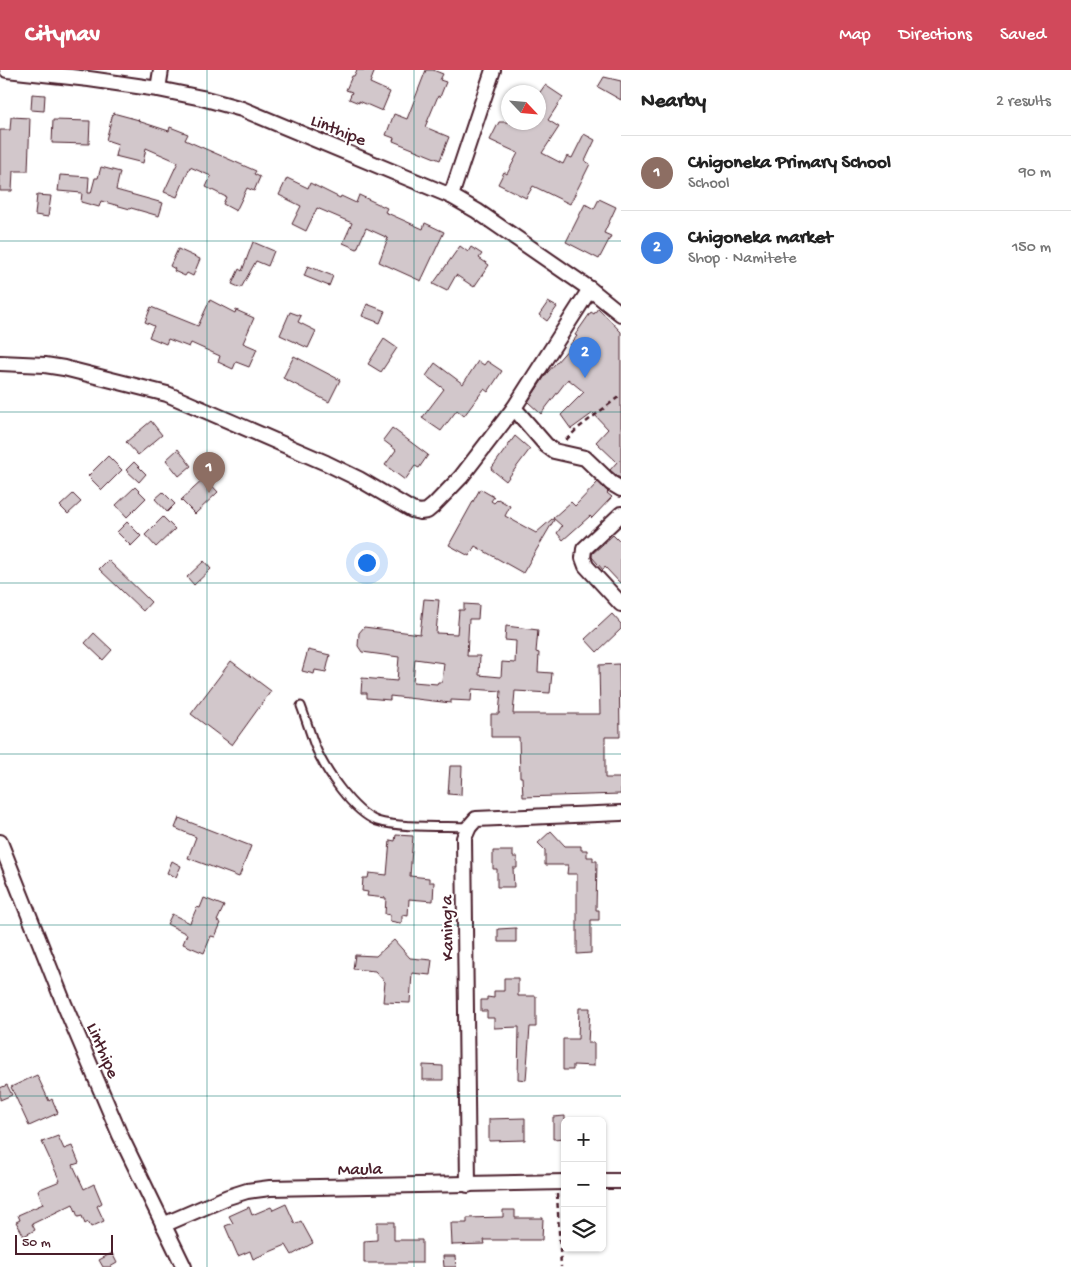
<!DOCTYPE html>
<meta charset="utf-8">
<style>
body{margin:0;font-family:"Gochi Hand",sans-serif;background:#f2f2f2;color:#222}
.controls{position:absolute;right:15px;bottom:15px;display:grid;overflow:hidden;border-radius:8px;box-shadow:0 1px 4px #0004}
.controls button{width:45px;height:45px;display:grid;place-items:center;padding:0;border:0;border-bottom:1px solid #e0e0e0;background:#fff;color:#222;font:25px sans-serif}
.compass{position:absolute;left:501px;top:15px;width:45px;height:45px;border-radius:50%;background:#fff;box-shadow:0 1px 4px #0004;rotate:116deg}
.scale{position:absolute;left:15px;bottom:12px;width:98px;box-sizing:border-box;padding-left:5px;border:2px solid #4a1f2b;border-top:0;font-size:14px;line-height:18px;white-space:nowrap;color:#4a1f2b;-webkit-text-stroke:4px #fff;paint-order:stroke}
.you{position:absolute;left:366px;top:492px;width:18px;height:18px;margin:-12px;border:4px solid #fff;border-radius:50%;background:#1a73e8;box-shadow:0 0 0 8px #1a73e833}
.badge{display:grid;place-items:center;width:32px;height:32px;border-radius:50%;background:#d1495b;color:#fff;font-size:16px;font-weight:700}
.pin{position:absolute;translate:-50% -41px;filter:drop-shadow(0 1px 2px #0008)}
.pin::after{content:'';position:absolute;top:26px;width:18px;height:15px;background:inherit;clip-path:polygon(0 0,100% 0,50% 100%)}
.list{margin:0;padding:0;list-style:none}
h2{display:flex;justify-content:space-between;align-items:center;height:65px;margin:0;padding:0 20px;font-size:21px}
h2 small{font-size:16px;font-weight:400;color:#767676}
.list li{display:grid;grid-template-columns:32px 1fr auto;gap:15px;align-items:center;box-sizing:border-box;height:75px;padding:0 20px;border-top:1px solid #e0e0e0}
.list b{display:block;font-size:19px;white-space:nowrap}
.list p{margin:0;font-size:16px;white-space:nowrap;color:#767676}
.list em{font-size:16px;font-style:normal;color:#767676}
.icon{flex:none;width:28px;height:28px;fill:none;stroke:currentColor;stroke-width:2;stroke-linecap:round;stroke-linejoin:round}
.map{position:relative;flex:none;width:621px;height:1197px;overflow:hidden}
header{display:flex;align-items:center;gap:30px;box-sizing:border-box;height:70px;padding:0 25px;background:#d1495b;color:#fff}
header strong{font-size:24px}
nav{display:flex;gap:28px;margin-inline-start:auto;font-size:18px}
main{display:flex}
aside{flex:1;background:#fff}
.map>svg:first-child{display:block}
</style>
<header>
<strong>Citynav</strong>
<nav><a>Map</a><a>Directions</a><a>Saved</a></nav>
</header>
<main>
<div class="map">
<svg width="621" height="1197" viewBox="0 0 621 1197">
<rect width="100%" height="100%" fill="#fff"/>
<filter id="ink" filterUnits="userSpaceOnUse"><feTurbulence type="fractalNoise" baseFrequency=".02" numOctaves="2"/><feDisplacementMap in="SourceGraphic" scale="10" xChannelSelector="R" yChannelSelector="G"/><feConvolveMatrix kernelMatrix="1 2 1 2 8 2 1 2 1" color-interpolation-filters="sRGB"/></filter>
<g filter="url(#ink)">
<g fill="#d2c7cb" stroke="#4a1f2b" fill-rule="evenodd">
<polygon points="357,0 375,0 370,13 390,22 382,41 359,31 359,33 349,29 352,22 346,20 352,6 354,6"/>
<polygon points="426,0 433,0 443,4 440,10 446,12 440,27 438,26 425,57 449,67 440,90 393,71 394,68 386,65 394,44 407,49"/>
<polygon points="604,7 621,11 621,30 598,17"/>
<polygon points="545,15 563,27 548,50 559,57 542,83 563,94 567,86 572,88 584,64 595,70 585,91 590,94 570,134 533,116 526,128 498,114 504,102 507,104 518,83 490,70 499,52 538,52 538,25"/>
<polygon points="32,24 45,25 44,41 31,40"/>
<polygon points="113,43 139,50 138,51 169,61 170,57 188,64 185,70 256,101 254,104 260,107 254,121 247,118 236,141 223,134 226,127 206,117 211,106 190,97 177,127 164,122 178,92 146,78 143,93 115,86 118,74 106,70"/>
<polygon points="11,47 30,48 28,101 13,101 12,121 0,121 0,60 10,60"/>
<polygon points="53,50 90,51 89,74 52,73"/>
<polygon points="101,97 120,102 116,120 163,133 159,146 131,138 130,139 101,131 99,137 81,132 82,123 58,121 60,105 89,107 88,123 91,123 95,108 98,108"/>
<polygon points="287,108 308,118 310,113 340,128 341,126 356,133 359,125 387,138 385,142 423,159 425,153 444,162 421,211 379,192 388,168 366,158 357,179 343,173 352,153 317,138 306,161 292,154 301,136 279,125"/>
<polygon points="37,125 51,126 48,147 35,145"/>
<polygon points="599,129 616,137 604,163 611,166 599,189 566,172 585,134 594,139"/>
<polygon points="253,172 274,181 268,196 256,191 241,218 232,214 239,199 242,201"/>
<polygon points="460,176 468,182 471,177 482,184 479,188 489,195 474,217 456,205 447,221 433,214"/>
<polygon points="178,179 200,189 193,206 187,203 185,206 174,201 175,199 170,196"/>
<polygon points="308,196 333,206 329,216 304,206"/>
<polygon points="210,230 235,243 236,240 254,248 243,273 257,279 249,297 236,292 233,299 218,292 220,286 191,273 189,277 168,269 166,274 149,267 154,256 145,252 151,237 198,256"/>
<polygon points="548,232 557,237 547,251 539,245"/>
<polygon points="367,234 385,241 380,253 362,246"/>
<polygon points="598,238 621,262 621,409 610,400 617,392 596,372 608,359 593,343 571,359 561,345 584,322 568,309 541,344 528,332 547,303 571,276 570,275 577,266 575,265 591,242 594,244"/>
<polygon points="290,242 301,246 298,252 316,261 308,278 280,265"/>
<polygon points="384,269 397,278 381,302 368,294"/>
<polygon points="294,286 340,310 329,332 283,308"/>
<polygon points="478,291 484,295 487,291 502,301 488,322 484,319 464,346 457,340 441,361 422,348 444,319 426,306 435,293 463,314"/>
<polygon points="151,351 162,365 138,385 126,372"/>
<polygon points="392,358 428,385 419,398 415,396 405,410 385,395 396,380 383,370"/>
<polygon points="515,366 530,379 506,411 491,399"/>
<polygon points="178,379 191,396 179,406 166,390"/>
<polygon points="108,386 122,400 102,420 88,406"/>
<polygon points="134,392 146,404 139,412 126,400"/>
<polygon points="205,408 218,422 195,444 181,430"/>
<polygon points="598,412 608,422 607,423 612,427 592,448 590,446 563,470 557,463 562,456 553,448 571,432 575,436"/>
<polygon points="135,417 146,428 127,447 116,435"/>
<polygon points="480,419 494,427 491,431 494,433 498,429 510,436 505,446 536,463 552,449 554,450 523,503 475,476 469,486 449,475"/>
<polygon points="163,422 175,434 167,442 155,429"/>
<polygon points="73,424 81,432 68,444 60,436"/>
<polygon points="163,447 175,459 156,477 145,465"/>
<polygon points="127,452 141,466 131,476 117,462"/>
<polygon points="613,465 621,473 621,514 605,497 603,500 592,487 592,484"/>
<polygon points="108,490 151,532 143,541 99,499"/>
<polygon points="204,491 211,499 194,515 187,507"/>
<path d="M424,529L439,530L436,563L457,564L459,540H464V534L479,535L478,549H469L467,586H480L479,605L501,607L502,592L515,593L516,571L505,570L506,556L538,560L536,582L539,583L538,602L552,603L550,623L515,621L513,644H600L599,595L619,594L620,667H605V708H621V724L523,727L522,707H520L519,667H491V644H499L501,621L472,619L471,631L451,630V633L390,626V630L367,628V623H361L362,608L397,611L399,587L362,582L358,576L359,563L364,557L420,564ZM415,589L444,593L442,612H438L437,614L413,612Z"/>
<polygon points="612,544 621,554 621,559 597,582 585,569"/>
<polygon points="94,563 112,580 103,590 85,573"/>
<polygon points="308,580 330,585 326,602 315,600 314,604 302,601"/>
<polygon points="231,591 271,621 232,675 191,644"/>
<polygon points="450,696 462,696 461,725 448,724"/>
<polygon points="179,748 251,776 239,807 188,788 196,767 175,758"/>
<polygon points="551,761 565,776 581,776 581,780 587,780 587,787 593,787 593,791 597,791 596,840 599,840 599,850 591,850 591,883 577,884 577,804 567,804 568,795 545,795 545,780 538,773"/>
<polygon points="396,765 413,766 410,806 429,808 429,812 434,812 433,831 409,829 408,846 402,845 402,852 400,853 390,851 390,845 385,844 386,828 367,826 368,822 362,821 363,808 368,808 369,803 387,805 390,770 395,771"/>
<polygon points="493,781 513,781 513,787 517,787 517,798 513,798 514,817 497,817 497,799 493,799"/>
<polygon points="172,791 181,796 176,807 167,803"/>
<polygon points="204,828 224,836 217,851 221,853 215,867 211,866 204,883 183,874 187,864 167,854 172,844 190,853 197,837 200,838"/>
<polygon points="516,858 516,872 498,872 498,859"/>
<polygon points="394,870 410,888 432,890 430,905 412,903 410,933 383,932 385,912 375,901 353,899 355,885 376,886"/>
<polygon points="504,908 518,908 518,926 536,926 536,957 530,957 526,1010 518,1009 519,957 494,958 494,948 487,948 487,941 481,941 481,930 487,930 487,927 494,928 494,921 504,921"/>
<polygon points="579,938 590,938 588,973 594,973 594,996 573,995 573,1000 563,1000 563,969 578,969"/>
<polygon points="423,995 443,996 443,1010 423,1010"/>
<polygon points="37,1005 49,1031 52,1029 58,1043 29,1056 11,1017"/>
<polygon points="7,1015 12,1025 0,1030 0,1018"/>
<polygon points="565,1046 565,1068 553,1069 553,1047"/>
<polygon points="525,1048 525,1070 489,1071 489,1049"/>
<polygon points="58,1066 64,1079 72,1076 79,1093 73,1095 84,1119 94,1114 102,1133 97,1136 104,1151 91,1157 88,1152 85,1154 82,1146 78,1147 73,1134 32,1154 35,1160 24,1166 16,1152 20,1150 18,1145 43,1134 38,1120 60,1111 42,1072"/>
<polygon points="286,1134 295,1154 301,1151 313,1173 292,1185 286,1175 253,1189 250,1181 238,1186 225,1156 233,1153 229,1146 249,1137 252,1145 271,1137 273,1140"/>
<polygon points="503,1140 515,1140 515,1148 543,1148 542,1170 484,1170 485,1174 452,1175 451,1153 467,1153 467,1148 503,1147"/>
<polygon points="377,1152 394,1152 394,1170 422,1170 422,1193 364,1193 364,1171 377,1170"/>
<polygon points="112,1183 117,1193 110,1197 103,1197 99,1190"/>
<polygon points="443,1186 455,1186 456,1197 444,1197"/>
</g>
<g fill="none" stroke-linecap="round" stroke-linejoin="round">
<g stroke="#4a1f2b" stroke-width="11">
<path id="service" d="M301,636C306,649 310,663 315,676C324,699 353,742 377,751C399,758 444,756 469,757"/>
</g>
<g stroke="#4a1f2b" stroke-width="18">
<g id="minor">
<polyline points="7,0 89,9 158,19 202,28 242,39 451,126 477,141 590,219 621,244"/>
<polyline points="158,19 161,0"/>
<polyline points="451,126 493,0"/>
<polyline points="0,293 45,295 64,298 167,324 326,393 359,409 412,440 420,442 427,441 433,436 461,407 514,338 590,219"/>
<polyline points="514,338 546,375 554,381 585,388 611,413 621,419"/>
<polyline points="621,444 584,479 583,488 586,496 621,534"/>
<polyline points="0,772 65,936 120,1065 184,1197"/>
<polyline points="602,1111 621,1111"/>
<polyline points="468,1115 464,768 469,757 476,749 621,743"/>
<polyline points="163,1155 228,1127 247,1121 270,1118 565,1112"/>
</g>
</g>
<g stroke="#4a1f2b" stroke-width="2.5" stroke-dasharray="5 4" stroke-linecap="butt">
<polyline points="566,370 577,359 621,325"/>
<polyline points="557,1124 561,1197"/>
</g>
<use href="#service" stroke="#fff" stroke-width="7"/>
<use href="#minor" stroke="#fff" stroke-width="14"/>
</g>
</g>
<path fill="none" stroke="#0f766e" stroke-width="1" stroke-opacity="0.55" d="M207,0V1197M414,0V1197M0,171H621M0,342H621M0,513H621M0,684H621M0,855H621M0,1026H621"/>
<g text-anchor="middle" stroke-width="4.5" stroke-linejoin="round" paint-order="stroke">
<g font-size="18" fill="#4a1f2b" stroke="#fff">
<text transform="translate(339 59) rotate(22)" y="6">Linthipe</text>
<text transform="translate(446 858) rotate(-91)" y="6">Kaning'a</text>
<text transform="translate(104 980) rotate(67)" y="6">Linthipe</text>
<text transform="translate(360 1098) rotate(-1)" y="6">Maula</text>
</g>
</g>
</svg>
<div class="controls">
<button>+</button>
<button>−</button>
<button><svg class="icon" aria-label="layers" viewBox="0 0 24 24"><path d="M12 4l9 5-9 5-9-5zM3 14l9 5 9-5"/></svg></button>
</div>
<svg class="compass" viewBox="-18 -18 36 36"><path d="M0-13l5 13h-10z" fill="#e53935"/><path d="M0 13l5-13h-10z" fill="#767676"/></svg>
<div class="scale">50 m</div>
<div class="you"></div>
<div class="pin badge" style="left:209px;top:423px;background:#8d6e63">1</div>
<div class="pin badge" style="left:585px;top:308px;background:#3f7fe0">2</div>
</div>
<aside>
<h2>Nearby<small>2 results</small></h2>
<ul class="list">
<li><span class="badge" style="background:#8d6e63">1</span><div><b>Chigoneka Primary School</b><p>School</p></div><em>90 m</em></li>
<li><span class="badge" style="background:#3f7fe0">2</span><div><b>Chigoneka market</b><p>Shop · Namitete</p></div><em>150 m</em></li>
</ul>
</aside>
</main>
